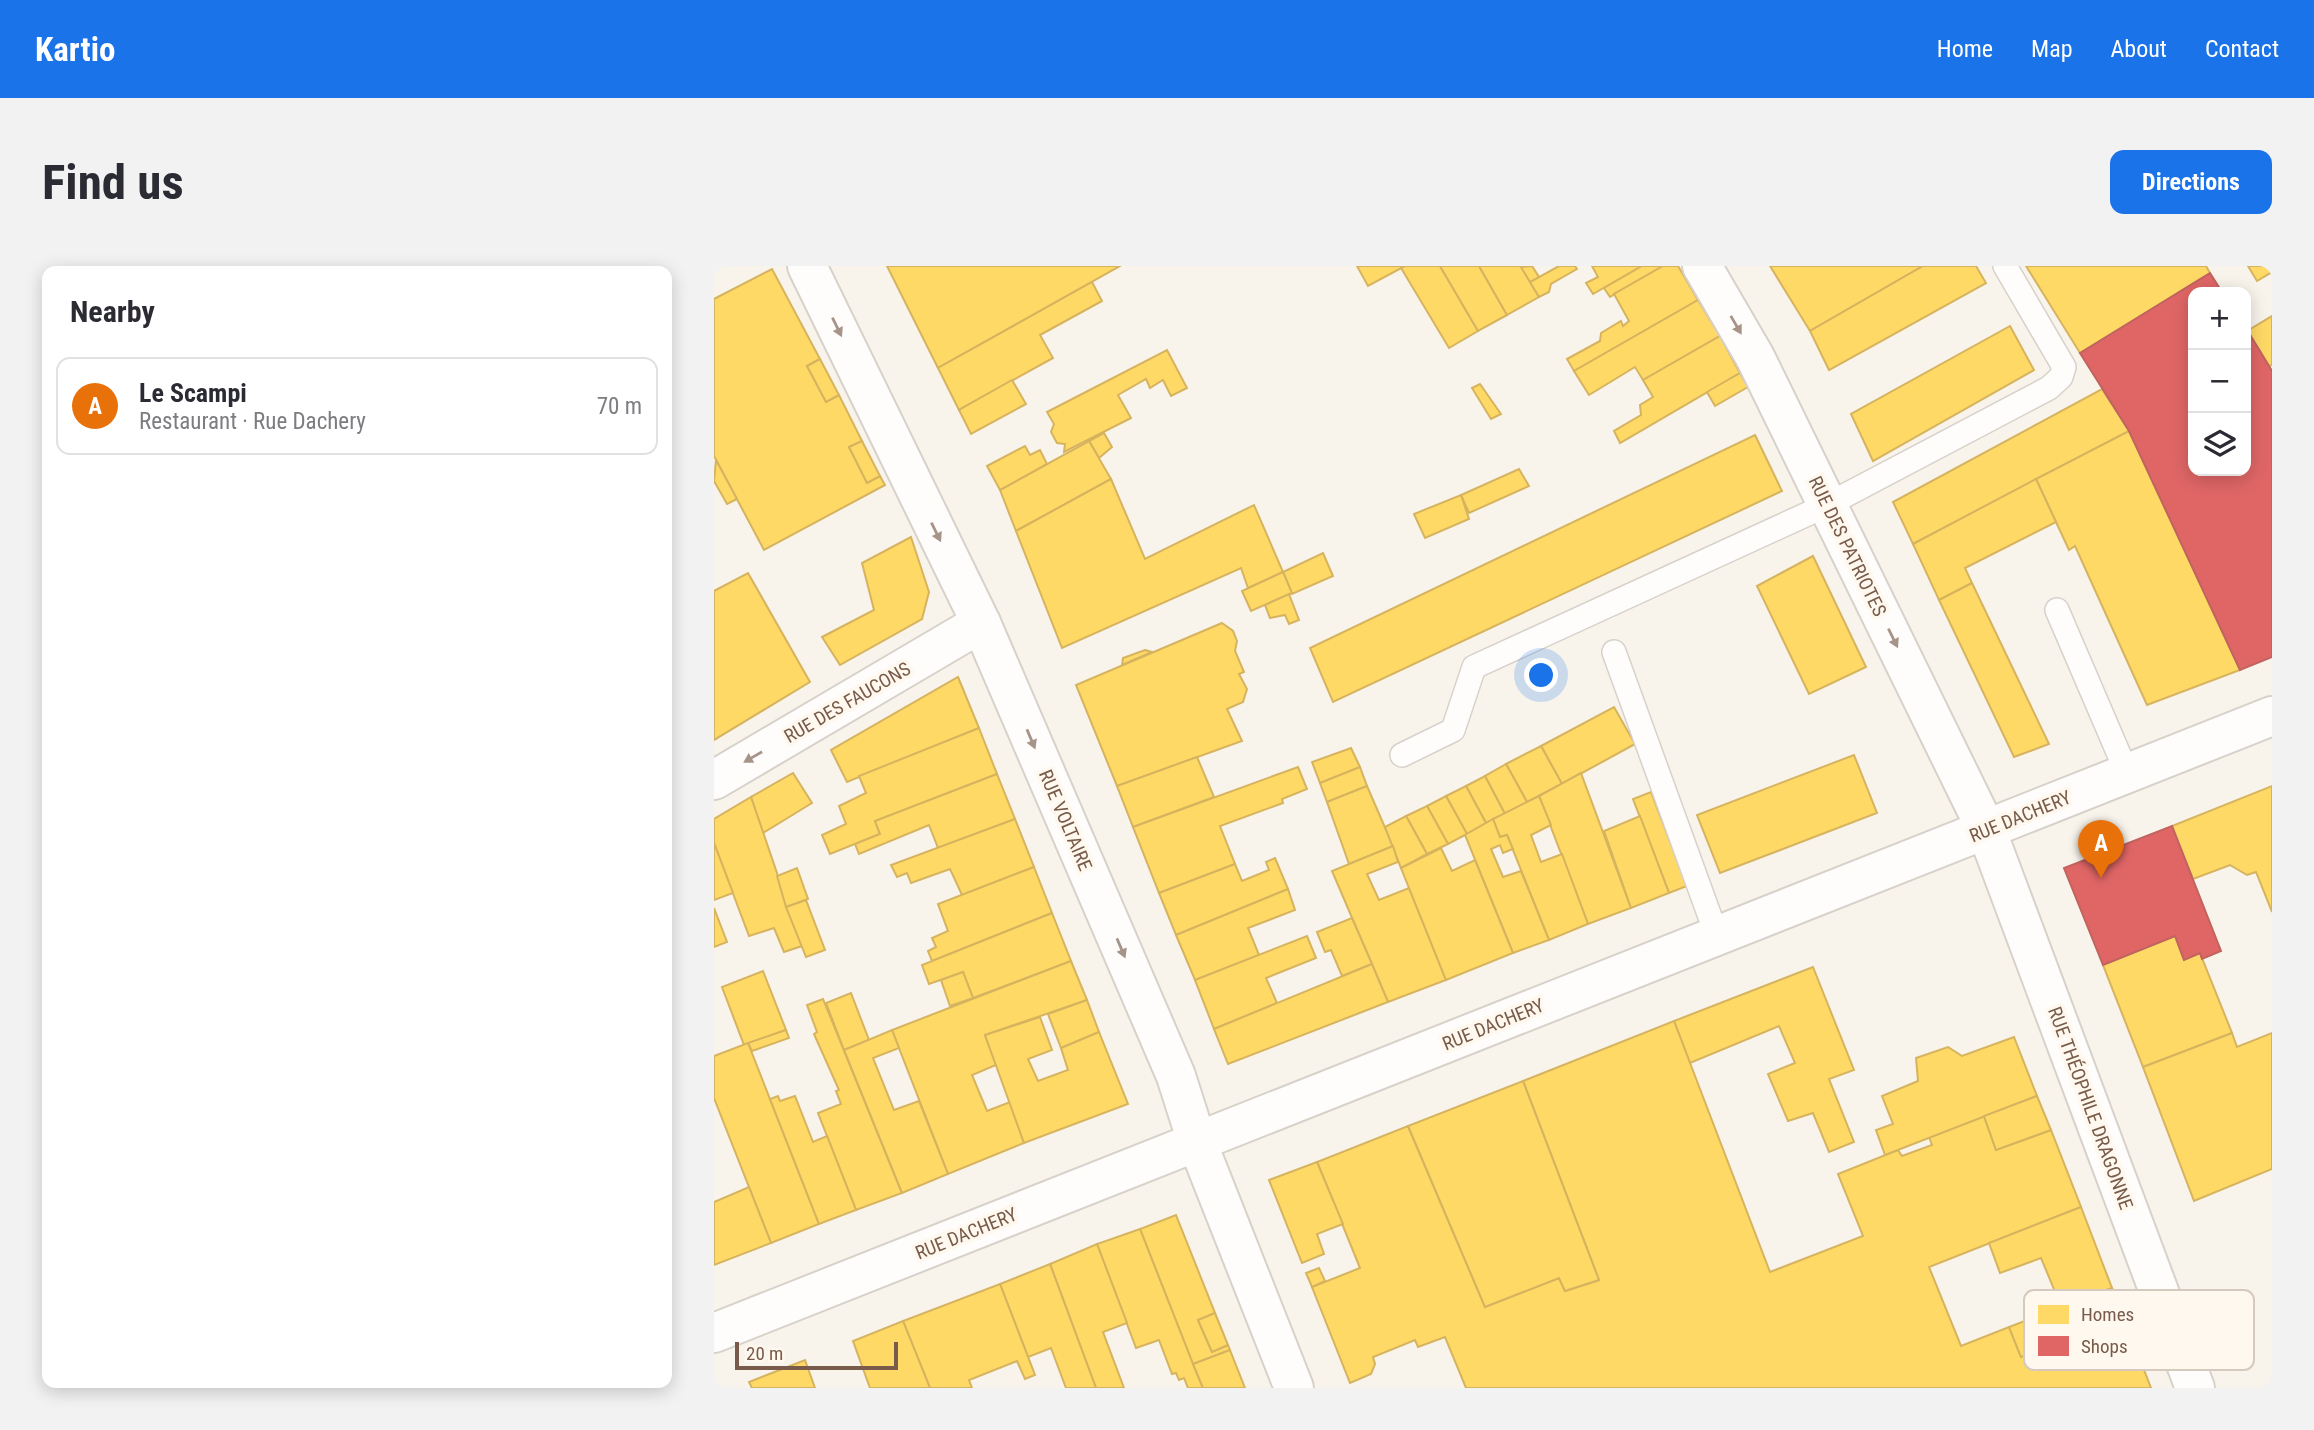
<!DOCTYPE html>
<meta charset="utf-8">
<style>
body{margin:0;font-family:"Roboto Condensed",sans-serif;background:#f2f2f3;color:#2b2b33}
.controls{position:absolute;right:21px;top:21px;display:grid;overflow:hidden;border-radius:14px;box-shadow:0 4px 18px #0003}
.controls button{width:63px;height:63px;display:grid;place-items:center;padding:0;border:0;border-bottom:2px solid #e1e1e2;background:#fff;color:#2b2b33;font:35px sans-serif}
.scale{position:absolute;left:21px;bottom:18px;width:163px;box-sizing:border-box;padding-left:7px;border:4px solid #785b4a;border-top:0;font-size:19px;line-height:24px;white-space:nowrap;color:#785b4a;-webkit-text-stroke:5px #fff8ee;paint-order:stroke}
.you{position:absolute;left:828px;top:410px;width:24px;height:24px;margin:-18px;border:5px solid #fff;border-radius:50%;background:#1a73e8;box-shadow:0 0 0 10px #1a73e833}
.badge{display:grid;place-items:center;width:46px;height:46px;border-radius:50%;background:#1a73e8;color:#fff;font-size:23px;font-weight:700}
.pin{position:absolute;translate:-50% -58px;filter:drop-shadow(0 2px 4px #0008)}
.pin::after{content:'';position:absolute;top:37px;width:24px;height:21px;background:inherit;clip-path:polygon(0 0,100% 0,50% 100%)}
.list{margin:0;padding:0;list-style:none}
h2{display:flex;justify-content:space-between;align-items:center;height:91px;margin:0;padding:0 28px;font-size:30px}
h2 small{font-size:23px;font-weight:400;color:#7c7c81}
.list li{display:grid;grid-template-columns:46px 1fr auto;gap:21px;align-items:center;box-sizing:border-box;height:98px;margin:0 14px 14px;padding:0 14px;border:2px solid #e1e1e2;border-radius:14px}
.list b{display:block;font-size:26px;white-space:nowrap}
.list p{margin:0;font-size:23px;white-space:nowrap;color:#7c7c81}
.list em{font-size:23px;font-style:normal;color:#7c7c81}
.icon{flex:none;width:38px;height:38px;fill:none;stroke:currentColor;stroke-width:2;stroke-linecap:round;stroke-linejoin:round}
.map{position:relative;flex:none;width:1558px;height:1122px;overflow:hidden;border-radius:14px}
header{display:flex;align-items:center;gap:42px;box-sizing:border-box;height:98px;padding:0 35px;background:#1a73e8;color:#fff}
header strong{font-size:33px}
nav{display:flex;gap:38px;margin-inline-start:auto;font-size:24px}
.intro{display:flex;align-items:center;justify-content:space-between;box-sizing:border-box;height:168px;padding:0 42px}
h1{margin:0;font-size:49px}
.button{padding:18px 32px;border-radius:14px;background:#1a73e8;color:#fff;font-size:24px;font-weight:700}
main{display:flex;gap:42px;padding:0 42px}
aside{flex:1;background:#fff;border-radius:14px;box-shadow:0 4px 18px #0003}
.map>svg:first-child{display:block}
</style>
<header>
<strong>Kartio</strong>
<nav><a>Home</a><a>Map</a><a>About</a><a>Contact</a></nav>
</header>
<div class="intro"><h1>Find us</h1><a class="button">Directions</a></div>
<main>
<aside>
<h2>Nearby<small></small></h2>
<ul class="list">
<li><span class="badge" style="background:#e8710a">A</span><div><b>Le Scampi</b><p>Restaurant · Rue Dachery</p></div><em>70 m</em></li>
</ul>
</aside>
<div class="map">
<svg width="1558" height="1122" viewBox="0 0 1558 1122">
<rect width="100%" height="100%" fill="#f8f4ec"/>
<g fill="#ffd966" stroke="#d6b35e" stroke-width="2">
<polygon points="173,0 406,0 224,102"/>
<polygon points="643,0 691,0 654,20"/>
<polygon points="691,0 726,0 764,65 735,82 687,2"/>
<polygon points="726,0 765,0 793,49 764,65"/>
<polygon points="765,0 807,0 825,31 793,49"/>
<polygon points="818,0 825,11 816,16 807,1"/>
<polygon points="845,0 861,0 863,3 837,18 835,26 825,31 816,16"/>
<polygon points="878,0 928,0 879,28 872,17 884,11"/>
<polygon points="928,0 949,0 896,31 890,22"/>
<polygon points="949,0 964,0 984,34 860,105 853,93 886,75 887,67 907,55 909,60 915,55 900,28"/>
<polygon points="1056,0 1209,0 1096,65"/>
<polygon points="1209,0 1262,0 1272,17 1115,104 1096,65"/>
<polygon points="1312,0 1492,0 1496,7 1366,87"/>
<polygon points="1534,0 1558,0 1558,6 1543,15"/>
<polygon points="58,3 106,93 93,100 112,136 125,129 148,175 135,181 153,217 166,210 171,219 50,284 0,190 0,33"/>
<polygon points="378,16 388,35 326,69 339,92 245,144 224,102"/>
<polygon points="984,34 1006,70 929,114 921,101 875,129 860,105"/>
<polygon points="1558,50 1558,99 1555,100 1533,65"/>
<polygon points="1296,60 1320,104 1159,195 1137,148"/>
<polygon points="1006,70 1026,107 906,177 900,165 927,149 926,139 939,131 929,114"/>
<polygon points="453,84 473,122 457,130 449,114 436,122 432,113 404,129 417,152 350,186 351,178 343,177 337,166 340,158 333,146"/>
<polygon points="106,93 125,129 112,136 93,100"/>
<polygon points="1026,107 1034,121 1001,140 993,126"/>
<polygon points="298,114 312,138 257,168 245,144"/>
<polygon points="766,118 787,148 777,153 758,122"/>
<polygon points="1388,123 1415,165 1199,278 1179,236"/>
<polygon points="1415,165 1526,404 1433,439 1361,280 1355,284 1322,213"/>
<polygon points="390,167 398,181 385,192 375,175"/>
<polygon points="1041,169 1068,225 619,436 596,382"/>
<polygon points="148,175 166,210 153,217 135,181"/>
<polygon points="375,175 397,213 302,265 286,224"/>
<polygon points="311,180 316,189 326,184 333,198 286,224 273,200"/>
<polygon points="2,194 23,233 13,238 0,215"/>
<polygon points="805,203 815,220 755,247 747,229"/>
<polygon points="397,213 431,293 540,239 569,306 534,322 527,302 348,382 302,265"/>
<polygon points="1322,213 1342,256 1251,302 1258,317 1225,334 1199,278"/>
<polygon points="747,229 755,253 711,272 700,248"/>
<polygon points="197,271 215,326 208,353 126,399 108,371 160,344 148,297"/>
<polygon points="609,287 619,310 578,328 569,306"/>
<polygon points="1099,290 1152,401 1095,428 1043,320"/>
<polygon points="569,306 578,327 537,345 528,325"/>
<polygon points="34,307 96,416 0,474 0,325"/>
<polygon points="1258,317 1335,478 1300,491 1225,334"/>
<polygon points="575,328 585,354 575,358 571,349 556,352 551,339"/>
<polygon points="508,357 519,365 523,375 521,385 530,406 525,408 533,423 529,436 513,443 528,475 403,520 362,419"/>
<polygon points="431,384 438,386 408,399 409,392"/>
<polygon points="244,411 265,462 133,516 117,484"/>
<polygon points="900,441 921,478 848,518 827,480"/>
<polygon points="265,462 283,508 161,555 166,568 116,588 108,569 132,558 125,540 152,527 145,510"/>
<polygon points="827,480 848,518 813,536 792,498"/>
<polygon points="637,482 646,501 606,517 598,496"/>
<polygon points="1140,489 1163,547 1006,607 983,549"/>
<polygon points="483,491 500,531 419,561 403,520"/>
<polygon points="792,498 813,536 791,548 771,510"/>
<polygon points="584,501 593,523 568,533 569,537 506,560 521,598 445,627 419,561"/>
<polygon points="646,501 653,520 613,536 606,517"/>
<polygon points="79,507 98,537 49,567 37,531"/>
<polygon points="867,507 917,642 874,658 825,530"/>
<polygon points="283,508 301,553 224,582 215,559 145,588 141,578 166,568 161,555"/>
<polygon points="771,510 791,548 772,557 752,520"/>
<polygon points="653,520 679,580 635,598 613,536"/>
<polygon points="752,520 772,557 753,568 732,530"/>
<polygon points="1558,520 1558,646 1542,606 1533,609 1516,599 1479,613 1458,560"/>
<polygon points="937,526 973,620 955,627 919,533"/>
<polygon points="732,530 753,568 734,578 713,540"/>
<polygon points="825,530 837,559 817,569 827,596 848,588 874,658 835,674 793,569 786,571 779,553"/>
<polygon points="37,531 88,680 70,686 60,662 35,670 0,577 0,553"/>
<polygon points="713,540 734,578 713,588 692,550"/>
<polygon points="692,550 713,588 687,602 671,561"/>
<polygon points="926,550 955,627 917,642 890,565"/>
<polygon points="301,553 320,601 248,629 236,603 197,617 193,607 183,611 177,599"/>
<polygon points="779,553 786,571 793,569 799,583 789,587 786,579 777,583 789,611 807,605 835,674 799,687 751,569"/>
<polygon points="0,577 19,627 0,634"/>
<polygon points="679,580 684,596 653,608 665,634 695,622 732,714 674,736 618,605"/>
<polygon points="727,582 738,605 761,594 799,687 732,714 687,602"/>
<polygon points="561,592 574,623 462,669 445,627 521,598 528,615 555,604 552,596"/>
<polygon points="320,601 338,647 218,695 214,685 222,681 218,672 234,665 224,638"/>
<polygon points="83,602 94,633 72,641 63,610"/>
<polygon points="574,623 581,644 534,662 545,689 481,714 462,669"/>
<polygon points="92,634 111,684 92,691 72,641"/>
<polygon points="0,642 13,676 0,681"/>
<polygon points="338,647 357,695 259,732 249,706 215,718 208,699"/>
<polygon points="638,652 658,698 628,710 617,684 611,686 603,666"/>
<polygon points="593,670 602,692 552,712 563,737 500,763 481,714"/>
<polygon points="1461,670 1470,694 1486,687 1518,767 1429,801 1389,699"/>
<polygon points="357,695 373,734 271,769 282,799 258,809 273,845 296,836 310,877 234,908 178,764"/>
<polygon points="658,698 674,736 514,798 500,763"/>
<polygon points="1099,701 1140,804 1115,813 1140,876 1115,886 1099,847 1074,855 1054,808 1081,797 1065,760 976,797 960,755"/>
<polygon points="49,705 72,764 30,779 8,721"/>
<polygon points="249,706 259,732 236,740 227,714"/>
<polygon points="137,727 155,774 130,784 112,737"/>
<polygon points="109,733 188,927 142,944 104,847 127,838 122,825 125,824 100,768 103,766 93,739"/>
<polygon points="373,734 385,766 347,782 334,748"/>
<polygon points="326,751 338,784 314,793 324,815 354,804 347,782 385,766 414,838 310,877 271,769"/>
<polygon points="960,755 1056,1006 1149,970 1124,908 1184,884 1188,890 1218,879 1215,871 1270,850 1282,884 1337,864 1367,941 1215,1001 1247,1080 1295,1061 1307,1091 1378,1063 1376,1056 1407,1044 1437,1122 752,1122 731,1071 704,1081 701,1074 659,1091 661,1098 657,1108 636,1117 598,1021 646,1002 603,896 694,860 771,1041 845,1012 851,1025 885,1014 809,815"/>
<polygon points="72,764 75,772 38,785 34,777"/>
<polygon points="178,764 185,782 159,792 180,844 205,835 234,908 188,927 130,784"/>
<polygon points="1518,767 1523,781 1558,767 1558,903 1480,935 1429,801"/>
<polygon points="1300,771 1323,830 1171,889 1162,864 1179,858 1168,830 1204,815 1202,792 1234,781 1248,790"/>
<polygon points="34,777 105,958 57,977 0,832 0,790"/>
<polygon points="809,815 885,1014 851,1025 845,1012 771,1041 694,860"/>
<polygon points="64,830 66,835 81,830 99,876 113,870 142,944 105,958 56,833"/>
<polygon points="1323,830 1337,864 1282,884 1270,850"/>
<polygon points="603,896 629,958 603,968 610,988 588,997 555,914"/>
<polygon points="35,921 57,977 0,999 0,936"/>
<polygon points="1367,941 1398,1022 1339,1044 1342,1028 1327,992 1286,1007 1275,977"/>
<polygon points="462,949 501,1047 484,1054 498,1086 514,1079 516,1084 479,1098 426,963"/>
<polygon points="426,963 479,1098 489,1122 474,1122 470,1112 465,1114 462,1107 458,1108 445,1074 422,1082 383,978"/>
<polygon points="383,978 413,1057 389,1066 410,1122 382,1122 336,998"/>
<polygon points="336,998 382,1122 352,1122 337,1082 314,1091 286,1018"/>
<polygon points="605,1002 611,1015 598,1021 592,1007"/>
<polygon points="286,1018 321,1109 311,1113 303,1095 255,1114 258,1122 216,1122 189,1055"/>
<polygon points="1398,1022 1407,1044 1376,1056 1378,1063 1349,1075 1339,1044"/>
<polygon points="1339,1044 1349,1075 1307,1091 1295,1061"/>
<polygon points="501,1047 514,1079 498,1086 484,1054"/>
<polygon points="189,1055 216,1122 156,1122 139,1075"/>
<polygon points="516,1084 531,1122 489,1122 479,1098"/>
<polygon points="91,1094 101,1122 38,1122 35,1116"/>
</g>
<g fill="#e06666" stroke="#c1635e" stroke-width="2">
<polygon points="1496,7 1508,26 1479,26 1479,205 1532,205 1532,62 1558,105 1558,391 1526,404 1415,165 1366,87"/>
<polygon points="1458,560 1507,685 1488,693 1486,687 1470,694 1461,670 1389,699 1350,602"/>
</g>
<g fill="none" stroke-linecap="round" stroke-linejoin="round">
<g stroke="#d7d1ca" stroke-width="26">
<g id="service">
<polyline points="1343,344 1413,507"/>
<polyline points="900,386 1003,670"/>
<polyline points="688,489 739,464 760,401 1113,239 1335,122 1347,111 1350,101 1291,0"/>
</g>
</g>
<g stroke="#d7d1ca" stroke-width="42">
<g id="minor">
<polyline points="93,0 267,357 462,810 483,876 580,1122"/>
<polyline points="988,0 1041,91 1272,563 1481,1122"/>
<polyline points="0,514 267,357"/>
<polyline points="0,1067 1558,450"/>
</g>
</g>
<use href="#service" stroke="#fefdfc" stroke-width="23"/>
<use href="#minor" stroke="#fefdfc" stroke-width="38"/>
</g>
<defs><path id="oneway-solid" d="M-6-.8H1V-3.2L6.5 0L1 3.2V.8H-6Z" transform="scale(1.75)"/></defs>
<g fill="#a79488">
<use href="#oneway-solid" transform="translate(1022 59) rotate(60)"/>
<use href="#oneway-solid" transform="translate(123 61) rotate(64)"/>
<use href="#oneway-solid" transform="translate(222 266) rotate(64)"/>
<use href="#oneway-solid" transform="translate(1179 372) rotate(64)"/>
<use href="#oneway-solid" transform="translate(317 473) rotate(67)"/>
<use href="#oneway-solid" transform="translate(39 491) rotate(150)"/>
<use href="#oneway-solid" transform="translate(407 682) rotate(67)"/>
</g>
<g text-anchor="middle" stroke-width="7" stroke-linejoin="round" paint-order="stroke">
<g font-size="19" fill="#785b4a" stroke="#fff8ee">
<text transform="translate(1134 280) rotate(64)" y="7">RUE DES PATRIOTES</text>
<text transform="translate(133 436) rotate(-30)" y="7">RUE DES FAUCONS</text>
<text transform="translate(1306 550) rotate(-22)" y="7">RUE DACHERY</text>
<text transform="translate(352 554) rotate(67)" y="7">RUE VOLTAIRE</text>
<text transform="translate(779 758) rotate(-22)" y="7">RUE DACHERY</text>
<text transform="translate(1377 842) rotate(70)" y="7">RUE THÉOPHILE DRAGONNE</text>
<text transform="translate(252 967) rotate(-22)" y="7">RUE DACHERY</text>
</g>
</g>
<rect x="1310" y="1024" width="230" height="80" rx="10" fill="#fff8ee" stroke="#d6c9bd" stroke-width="2"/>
<rect x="1324" y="1039" width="31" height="19" fill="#ffd966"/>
<rect x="1324" y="1070" width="31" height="20" fill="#e06666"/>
<g font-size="19" fill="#785b4a">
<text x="1367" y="1055">Homes</text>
<text x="1367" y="1087">Shops</text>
</g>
</svg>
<div class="controls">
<button>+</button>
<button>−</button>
<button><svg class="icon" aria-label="layers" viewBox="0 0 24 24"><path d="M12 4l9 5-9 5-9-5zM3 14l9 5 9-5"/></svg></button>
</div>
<div class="scale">20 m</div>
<div class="you"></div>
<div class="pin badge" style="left:1387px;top:612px;background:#e8710a">A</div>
</div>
</main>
